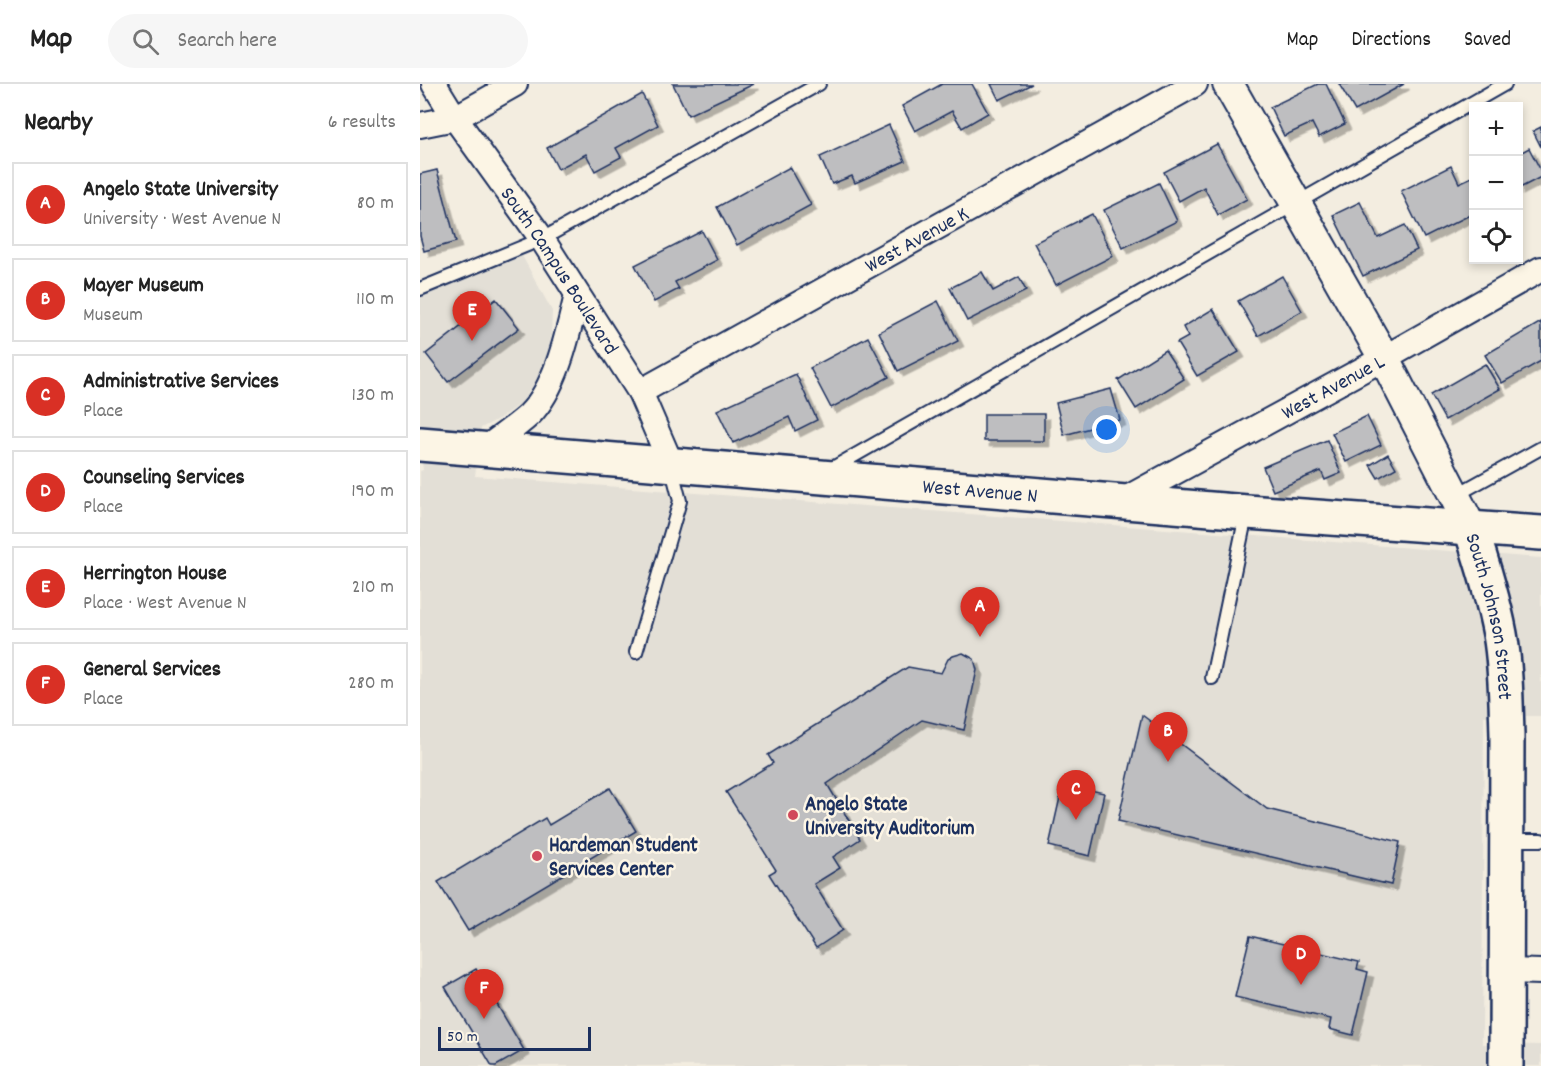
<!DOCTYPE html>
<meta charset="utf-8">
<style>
body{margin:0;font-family:Dekko,sans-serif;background:#f6f6f6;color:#222}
.controls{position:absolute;right:18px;top:18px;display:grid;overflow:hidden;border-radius:0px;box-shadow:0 3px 9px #0003}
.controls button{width:54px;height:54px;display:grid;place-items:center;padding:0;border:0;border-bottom:2px solid #e0e0e0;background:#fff;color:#222;font:30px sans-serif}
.scale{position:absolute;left:18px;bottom:15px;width:153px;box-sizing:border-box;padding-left:6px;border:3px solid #1b2f5e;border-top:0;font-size:16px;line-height:21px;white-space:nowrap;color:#1b2f5e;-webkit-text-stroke:4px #fcf5e5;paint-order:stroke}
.you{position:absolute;left:687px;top:346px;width:21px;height:21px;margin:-15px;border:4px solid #fff;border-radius:50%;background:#1a73e8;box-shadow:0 0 0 9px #1a73e833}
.badge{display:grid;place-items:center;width:39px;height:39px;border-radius:50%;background:#d93025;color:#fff;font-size:20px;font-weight:700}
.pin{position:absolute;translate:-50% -50px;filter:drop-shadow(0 2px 3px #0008)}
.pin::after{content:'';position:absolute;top:32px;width:21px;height:18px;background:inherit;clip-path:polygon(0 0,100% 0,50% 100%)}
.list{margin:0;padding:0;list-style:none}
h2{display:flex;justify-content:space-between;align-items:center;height:78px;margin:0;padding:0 24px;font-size:26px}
h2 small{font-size:20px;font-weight:400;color:#767676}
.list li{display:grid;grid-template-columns:39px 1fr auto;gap:18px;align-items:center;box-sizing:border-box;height:84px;margin:0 12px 12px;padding:0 12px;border:2px solid #e0e0e0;border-radius:0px}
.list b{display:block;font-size:22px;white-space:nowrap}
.list p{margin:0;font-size:20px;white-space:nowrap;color:#767676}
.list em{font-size:20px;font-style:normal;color:#767676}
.icon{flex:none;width:33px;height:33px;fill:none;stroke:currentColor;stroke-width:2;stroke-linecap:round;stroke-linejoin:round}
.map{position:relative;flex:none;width:1121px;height:982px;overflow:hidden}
header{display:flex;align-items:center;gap:36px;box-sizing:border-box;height:84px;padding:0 30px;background:#fff;border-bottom:2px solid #e0e0e0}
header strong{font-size:28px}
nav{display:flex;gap:33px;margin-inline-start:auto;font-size:21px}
.search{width:420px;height:54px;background:#f6f6f6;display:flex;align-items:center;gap:15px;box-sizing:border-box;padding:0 21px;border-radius:33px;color:#767676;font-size:22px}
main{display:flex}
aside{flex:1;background:#fff}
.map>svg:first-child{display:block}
</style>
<header>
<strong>Map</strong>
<div class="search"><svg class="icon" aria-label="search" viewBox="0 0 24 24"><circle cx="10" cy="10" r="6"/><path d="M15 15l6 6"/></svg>Search here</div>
<nav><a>Map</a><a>Directions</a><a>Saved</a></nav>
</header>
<main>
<aside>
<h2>Nearby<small>6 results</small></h2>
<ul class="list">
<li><span class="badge">A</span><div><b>Angelo State University</b><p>University · West Avenue N</p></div><em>80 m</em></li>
<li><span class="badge">B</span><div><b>Mayer Museum</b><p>Museum</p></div><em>110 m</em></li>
<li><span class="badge">C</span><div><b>Administrative Services</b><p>Place</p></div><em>130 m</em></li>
<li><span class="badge">D</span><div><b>Counseling Services</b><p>Place</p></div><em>190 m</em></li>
<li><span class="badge">E</span><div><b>Herrington House</b><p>Place · West Avenue N</p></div><em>210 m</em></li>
<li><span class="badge">F</span><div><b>General Services</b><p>Place</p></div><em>280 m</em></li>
</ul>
</aside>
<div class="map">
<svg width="1121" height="982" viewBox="0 0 1121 982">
<defs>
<filter id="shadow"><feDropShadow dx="5.5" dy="5.5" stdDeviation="0" flood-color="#0004"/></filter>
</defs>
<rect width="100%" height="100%" fill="#f3ede0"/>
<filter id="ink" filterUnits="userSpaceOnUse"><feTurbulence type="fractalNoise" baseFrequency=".0167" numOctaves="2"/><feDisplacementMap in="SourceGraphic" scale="12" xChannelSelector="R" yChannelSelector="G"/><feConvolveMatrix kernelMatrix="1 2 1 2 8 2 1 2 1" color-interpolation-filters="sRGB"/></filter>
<g filter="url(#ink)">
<polygon fill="#e3dfd6" points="100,168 132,227 131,253 128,270 122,287 102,318 80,334 61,344 55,392 1121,474 1121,632 1064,632 1062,960 1121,961 1121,982 0,982 0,387 3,386 0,362 0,199"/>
<g fill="#bebec0" stroke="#1b2f5e" stroke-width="1.5" filter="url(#shadow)">
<polygon points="253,0 334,0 268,31"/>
<polygon points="522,0 552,0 568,29 542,44 532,27 495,47 482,22"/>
<polygon points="571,0 612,0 579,16"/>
<polygon points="898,0 906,0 925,40 899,53 892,39 864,52 850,23"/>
<polygon points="919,0 984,0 935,27"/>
<polygon points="222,10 238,41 196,64 201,73 175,87 166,70 138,85 127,64"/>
<polygon points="469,41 485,77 435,99 432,92 412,100 400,73"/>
<polygon points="1121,43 1121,63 1113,47"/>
<polygon points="797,60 827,115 798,131 784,103 759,117 744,88"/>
<polygon points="1109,64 1121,87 1121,93 1098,105 1098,70"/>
<polygon points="1031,82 1039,99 1054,92 1054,129 1004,154 981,107"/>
<polygon points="370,83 391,121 317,161 297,123"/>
<polygon points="17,86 36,158 4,167 0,152 0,90"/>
<polygon points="739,99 757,137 703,164 684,126"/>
<polygon points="940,118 958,154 985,141 997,166 943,192 913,131"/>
<polygon points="672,130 693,172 636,201 614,159"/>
<polygon points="282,147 297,176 255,198 259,205 234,218 215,181"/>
<polygon points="562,188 573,207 599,193 606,207 547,237 530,204"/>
<polygon points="862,192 882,227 838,252 818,217"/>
<polygon points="76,215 99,244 28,298 6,270"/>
<polygon points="518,217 538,257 478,287 459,248"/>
<polygon points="793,225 819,268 777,292 757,259 768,253 763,243"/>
<polygon points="1121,238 1121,277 1082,299 1065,271"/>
<polygon points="448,253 469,293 411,324 390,284"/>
<polygon points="745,266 764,295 716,325 698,296"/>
<polygon points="1065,280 1080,305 1025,336 1011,311"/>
<polygon points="376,290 397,336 375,347 369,333 313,359 297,326"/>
<polygon points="691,305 700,336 644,351 636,319"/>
<rect x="564" y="330" width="60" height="27"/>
<polygon points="947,332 961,361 926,378 912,349"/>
<polygon points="907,356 921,389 905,396 901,387 853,407 843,383"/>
<polygon points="968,370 976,384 958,394 950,381"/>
<polygon points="543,569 554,575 557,586 544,646 502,636 407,700 440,755 413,773 420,784 394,800 423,846 396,864 349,790 356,786 306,708 353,679 348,671 488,583 521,589 528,575 533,572"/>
<polygon points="722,631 847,725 980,758 971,801 698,737"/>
<polygon points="643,700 684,709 670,772 629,762"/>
<polygon points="190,704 216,747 48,847 18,798 125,734 129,741"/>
<polygon points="830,852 939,878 937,885 948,888 933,951 909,945 911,935 815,913"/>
<polygon points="56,885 104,966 76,982 72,982 25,903"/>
</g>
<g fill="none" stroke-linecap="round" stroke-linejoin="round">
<g stroke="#1b2f5e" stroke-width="16">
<g id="service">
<polyline points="0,205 122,155 399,0"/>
<polyline points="411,385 1085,0"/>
<polyline points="1036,411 1121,364"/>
<polyline points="216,568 260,417 251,382"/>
<polyline points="792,594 826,431"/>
<polyline points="1088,756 1121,756"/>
</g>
</g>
<g stroke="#1b2f5e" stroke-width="28">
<g id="minor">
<path id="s1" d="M14,0L35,34L122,155L220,308L251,380"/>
<polyline points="0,41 35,34 95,0"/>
<path id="s2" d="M220,308L775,0"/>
<path d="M65,365C79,354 96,343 109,331C137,303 148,249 157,211"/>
<path id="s3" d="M700,418L964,274L1121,185"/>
<polyline points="1087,887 1121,888"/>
</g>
</g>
<g stroke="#1b2f5e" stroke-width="34">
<polyline id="tertiary" points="808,0 964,274 1050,442"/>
</g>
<g stroke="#1b2f5e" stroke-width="38">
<g id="secondary">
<path id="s4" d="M0,360L827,428L1121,449"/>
<path id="s5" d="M1050,442C1062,478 1073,513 1080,550C1086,583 1086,619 1087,652L1086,982"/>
</g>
</g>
<use href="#service" stroke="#fcf5e5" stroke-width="12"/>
<use href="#minor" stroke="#fcf5e5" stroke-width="24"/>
<use href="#tertiary" stroke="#fcf5e5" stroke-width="30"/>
<use href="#secondary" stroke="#fcf5e5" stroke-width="33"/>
</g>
</g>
<g fill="#d1495b" stroke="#fcf5e5" stroke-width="2">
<circle cx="373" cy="731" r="6"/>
<circle cx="117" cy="772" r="6"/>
</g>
<g text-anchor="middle" stroke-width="5" stroke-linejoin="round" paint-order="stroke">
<g font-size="21" fill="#1b2f5e" stroke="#fcf5e5">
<text dy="7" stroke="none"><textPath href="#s2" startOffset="316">West Avenue K</textPath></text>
<text dy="7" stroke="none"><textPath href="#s1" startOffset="225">South Campus Boulevard</textPath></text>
<text dy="7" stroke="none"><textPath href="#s3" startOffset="242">West Avenue L</textPath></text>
<text dy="7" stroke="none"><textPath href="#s4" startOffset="562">West Avenue N</textPath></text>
<text dy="7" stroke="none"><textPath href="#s5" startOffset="93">South Johnson Street</textPath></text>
</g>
<g font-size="21" font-weight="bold" fill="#1b2f5e" stroke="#fcf5e5" text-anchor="start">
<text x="385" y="726">Angelo State<tspan x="385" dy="24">University Auditorium</tspan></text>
<text x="129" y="767">Hardeman Student<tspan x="129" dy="24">Services Center</tspan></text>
</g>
</g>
</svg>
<div class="controls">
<button>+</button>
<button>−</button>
<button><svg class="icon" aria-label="locate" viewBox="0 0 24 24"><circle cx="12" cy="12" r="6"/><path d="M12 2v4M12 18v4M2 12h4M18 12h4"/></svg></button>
</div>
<div class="scale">50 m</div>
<div class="you"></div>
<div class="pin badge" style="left:560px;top:553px">A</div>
<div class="pin badge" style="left:748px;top:678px">B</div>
<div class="pin badge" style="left:656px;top:736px">C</div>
<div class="pin badge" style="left:881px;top:901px">D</div>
<div class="pin badge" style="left:52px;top:257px">E</div>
<div class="pin badge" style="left:64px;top:935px">F</div>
</div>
</main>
